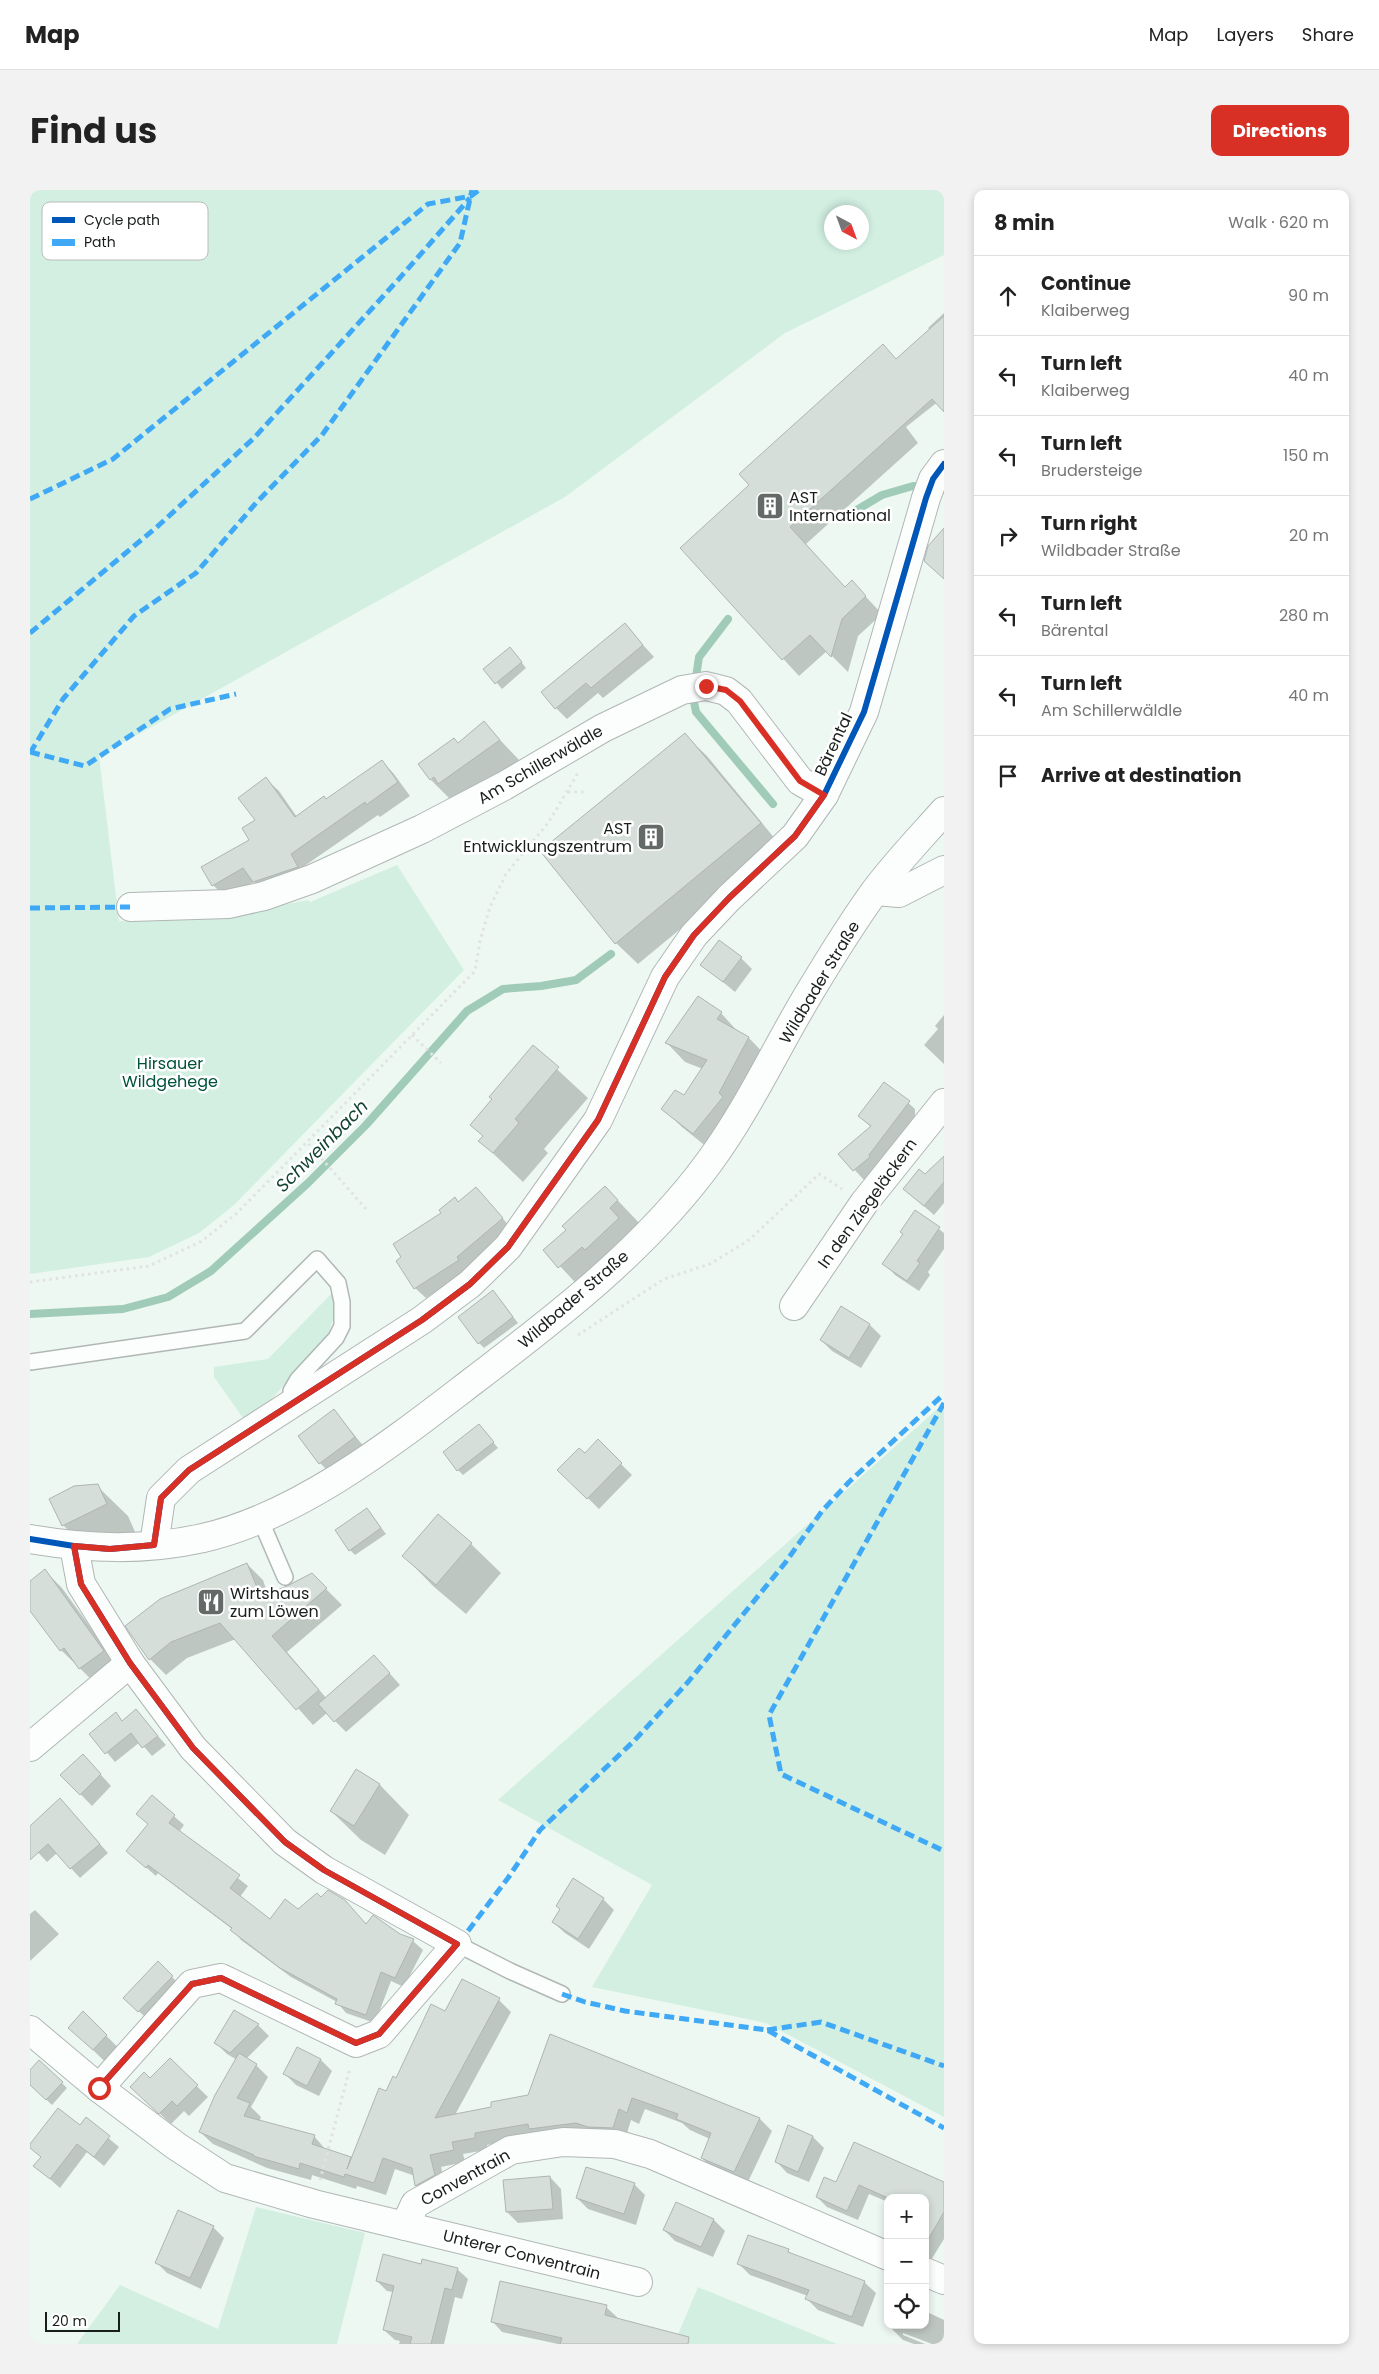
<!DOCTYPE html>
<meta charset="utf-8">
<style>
body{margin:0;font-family:Poppins,sans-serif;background:#f2f2f2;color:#222}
.controls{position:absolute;right:15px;bottom:15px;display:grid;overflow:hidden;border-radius:10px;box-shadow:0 2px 8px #0003}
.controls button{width:45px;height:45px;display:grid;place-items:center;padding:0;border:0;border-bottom:1px solid #e0e0e0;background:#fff;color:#222;font:25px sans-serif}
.compass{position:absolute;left:794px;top:15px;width:45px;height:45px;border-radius:50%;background:#fff;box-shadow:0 2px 8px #0003;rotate:139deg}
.scale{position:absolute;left:15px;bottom:12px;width:75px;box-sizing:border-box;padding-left:5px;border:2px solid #191e1c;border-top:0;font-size:14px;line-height:18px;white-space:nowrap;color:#191e1c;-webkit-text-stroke:4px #fff;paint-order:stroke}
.stop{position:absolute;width:15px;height:15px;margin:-11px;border:4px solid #d93025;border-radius:50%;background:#fff}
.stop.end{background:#d93025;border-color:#fff;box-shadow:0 1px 5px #0008}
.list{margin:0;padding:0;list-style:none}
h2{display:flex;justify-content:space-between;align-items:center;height:65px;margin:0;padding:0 20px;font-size:21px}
h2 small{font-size:16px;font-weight:400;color:#767676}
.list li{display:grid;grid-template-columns:32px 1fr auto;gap:15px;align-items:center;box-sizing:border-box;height:80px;padding:0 20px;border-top:1px solid #e0e0e0}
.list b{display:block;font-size:19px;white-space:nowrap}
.list p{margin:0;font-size:16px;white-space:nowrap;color:#767676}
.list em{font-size:16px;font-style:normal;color:#767676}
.icon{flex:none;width:28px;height:28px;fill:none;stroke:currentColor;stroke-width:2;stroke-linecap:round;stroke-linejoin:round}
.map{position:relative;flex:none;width:914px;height:2154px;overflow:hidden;border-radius:10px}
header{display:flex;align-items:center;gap:30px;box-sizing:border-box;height:70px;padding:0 25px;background:#fff;border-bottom:1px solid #e0e0e0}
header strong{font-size:24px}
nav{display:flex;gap:28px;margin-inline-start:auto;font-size:18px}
.intro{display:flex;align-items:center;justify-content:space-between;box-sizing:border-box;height:120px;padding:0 30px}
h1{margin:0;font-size:35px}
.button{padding:12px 22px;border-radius:10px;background:#d93025;color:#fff;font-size:18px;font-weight:700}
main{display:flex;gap:30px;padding:0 30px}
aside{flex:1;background:#fff;border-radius:10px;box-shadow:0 2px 8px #0003}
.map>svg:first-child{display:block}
</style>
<header>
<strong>Map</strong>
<nav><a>Map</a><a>Layers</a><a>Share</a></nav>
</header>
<div class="intro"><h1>Find us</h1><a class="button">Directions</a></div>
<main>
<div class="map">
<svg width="914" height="2154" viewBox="0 0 914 2154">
<rect width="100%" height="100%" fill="#eef8f3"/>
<g fill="#d2efe2" fill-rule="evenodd">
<path d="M0,0H914V65L755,143L535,307L69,566L89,731L189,727L278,710L280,712L367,675L434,780L204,1015L169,1043L119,1067L0,1084ZM802,22H832V52H802Z"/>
<polygon points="302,1103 306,1120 298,1145 240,1211 213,1228 184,1187 184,1177 238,1169"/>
<polygon points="914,1213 914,1927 736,1833 562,1797 622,1695 468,1610"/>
<polygon points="226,2017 335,2043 307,2154 47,2154 90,2095 188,2139"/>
<polygon points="668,2097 807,2154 644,2154"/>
</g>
<g fill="#0003">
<polygon points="914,123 914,207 876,237 888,253 776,354 815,398 822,392 852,424 828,446 818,482 797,461 769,486 652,358 900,140 898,138"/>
<polygon points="595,435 624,467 573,508 568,503 537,529 526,518"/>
<polygon points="485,464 496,478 472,499 455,479"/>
<polygon points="454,533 490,571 421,610 401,590 428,554"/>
<polygon points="655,545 677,566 751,656 608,774 586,753"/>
<polygon points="352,571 364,584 380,606 350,627 348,625 273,677 280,690 237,704 224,692 196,708 183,695 173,678 220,650 227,631 236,589 249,601 267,627 296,610"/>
<polygon points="711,768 722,779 705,802 672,775"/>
<polygon points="691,823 709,843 719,848 737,867 683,962 652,937 633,919 654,907 673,879 655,872 637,853"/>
<polygon points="914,825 914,874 894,855 908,839 905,836"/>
<polygon points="503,857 558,908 514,959 518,963 493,992 450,951"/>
<polygon points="875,910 885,919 885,926 842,983 834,990 810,964 841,937 829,926"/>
<polygon points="914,967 914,1013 904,1025 874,999 895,986"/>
<polygon points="575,997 613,1037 555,1103 515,1060 538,1040"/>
<polygon points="446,998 482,1039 436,1078 438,1081 396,1108 385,1098 429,1013"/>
<polygon points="886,1021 914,1043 914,1059 898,1082 900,1085 889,1101 865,1085 854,1073 874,1045"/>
<polygon points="468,1107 488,1133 454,1158 449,1153"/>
<polygon points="811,1118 840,1135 851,1146 831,1178 802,1161 791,1150"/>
<polygon points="304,1220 335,1258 301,1284 290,1273"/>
<polygon points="454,1241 468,1258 433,1285 428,1280"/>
<polygon points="568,1251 602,1285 569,1319 529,1280 555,1264"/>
<polygon points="67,1296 98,1326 106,1344 63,1365 33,1335"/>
<polygon points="337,1319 356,1344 325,1365 320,1360"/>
<polygon points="441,1354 471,1383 436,1424 403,1396 374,1366"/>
<polygon points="217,1374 233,1390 238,1405 281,1384 312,1415 257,1462 297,1509 355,1478 370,1495 316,1542 297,1523 283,1535 206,1449 157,1468 136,1485 120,1469"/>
<polygon points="15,1381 32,1398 90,1478 67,1495 31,1460 0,1419 0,1392"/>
<polygon points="106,1521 136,1555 122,1566 110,1552 85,1572 61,1544 85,1524 93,1532"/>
<polygon points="64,1577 81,1596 62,1616 32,1585"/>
<polygon points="326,1581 350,1595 379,1625 355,1665 331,1650 301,1621"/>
<polygon points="122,1607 154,1635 149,1642 218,1696 210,1707 240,1731 269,1721 291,1708 314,1711 337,1735 383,1751 393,1760 374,1797 361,1791 345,1833 316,1823 307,1812 261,1787 211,1750 202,1739 128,1683 126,1686 97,1661 119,1635 108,1624"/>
<polygon points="39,1619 78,1663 50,1688 27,1663 17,1672 0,1654 0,1638"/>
<polygon points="573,1709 584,1720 559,1759 535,1743 523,1732 531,1720"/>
<polygon points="5,1720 29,1744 0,1771 0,1724"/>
<polygon points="128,1773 147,1792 114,1826 100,1813"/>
<polygon points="432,1790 469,1810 481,1822 425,1925 463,1918 499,1906 521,1846 730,1929 742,1941 717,1994 684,1980 672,1968 680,1949 660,1940 652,1933 615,1919 609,1934 601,1930 595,1950 508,1946 457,1955 457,1960 433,1964 435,1972 411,1977 416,1997 398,2007 386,1995 385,1986 365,1979 356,2005 327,1996 326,1999 282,1985 281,1990 237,1978 183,1954 170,1942 207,1870 197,1864 186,1853 205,1821 228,1835 239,1846 216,1869 226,1875 238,1887 221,1917 231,1927 229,1932 284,1946 296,1960 322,1970 357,1903 416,1823"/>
<polygon points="53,1823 106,1875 93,1889 40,1838"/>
<polygon points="268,1858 291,1870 302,1881 289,1906 266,1895 255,1884"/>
<polygon points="140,1870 178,1907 159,1926 154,1921 141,1934 113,1908 120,1890"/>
<polygon points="0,1882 32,1893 37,1898 22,1915 0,1894"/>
<polygon points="56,1929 89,1957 74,1976 57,1962 30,1998 5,1976 15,1971 0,1956 50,1937"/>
<polygon points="759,1937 783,1947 794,1958 779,1992 757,1983 746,1971"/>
<polygon points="895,1983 914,1993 914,2049 901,2070 895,2067 895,2008 858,2008 858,2012 839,2004 828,2030 797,2017 787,2007 807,1993"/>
<polygon points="520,1987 531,1999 533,2029 488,2033 477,2022"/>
<polygon points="604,1994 615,2005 606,2035 558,2019 547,2008"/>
<polygon points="646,2013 684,2030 695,2041 683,2067 645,2051 634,2040"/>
<polygon points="183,2037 194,2048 171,2099 137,2083 126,2072"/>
<polygon points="758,2061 763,2066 834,2092 846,2103 833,2137 788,2120 777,2109 778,2106 720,2085 709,2074"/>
<polygon points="392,2075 427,2079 438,2089 432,2109 425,2107 414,2154 369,2154 370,2151 365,2150 354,2140 363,2102 357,2101 347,2091"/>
<polygon points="576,2117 587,2127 586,2130 642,2154 528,2154 472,2142 462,2131"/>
<polygon points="895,2121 914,2130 914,2154 902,2154 873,2143 873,2145 895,2154 884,2154 873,2150 861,2138 863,2135 895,2135"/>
</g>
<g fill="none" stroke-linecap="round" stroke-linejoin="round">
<g stroke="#9fcbb8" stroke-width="8">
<polyline points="825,321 852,305 883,296 914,300"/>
<polyline points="698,429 669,467 663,507 666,522 743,614"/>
<polyline points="0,1124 93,1119 138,1107 181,1081 278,993 336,935 437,821 473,799 511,796 546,790 581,764"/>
</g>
</g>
<g fill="#d6deda" stroke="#aeb5b2">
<polygon points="914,126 914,222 902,209 760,337 815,397 822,390 836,406 812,429 801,467 780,445 752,470 650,358 719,295 709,284 853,154 866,169"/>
<polygon points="914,338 914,389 894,371 898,356"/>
<polygon points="595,433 613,455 561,498 556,493 525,519 511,502"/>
<polygon points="480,457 492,472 465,494 453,479"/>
<polygon points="454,531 470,550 408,594 404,587 400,590 388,574 424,548 428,553"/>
<polygon points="655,543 731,633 585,754 510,661"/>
<polygon points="352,570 368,592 336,615 335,612 261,664 268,677 223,692 213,678 182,696 171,677 219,650 212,638 225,630 208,608 236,587 265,627 294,606 296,609"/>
<polygon points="689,750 712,767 693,792 670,775"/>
<polygon points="668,806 692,822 687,829 719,847 689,903 693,907 663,944 631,919 645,900 654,905 677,870 635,853"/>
<polygon points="503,855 529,877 485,929 489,933 463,963 448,951 453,946 440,935 462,909 459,907"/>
<polygon points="854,892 880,911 839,965 840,967 823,981 808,964 841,936 828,926"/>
<polygon points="914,966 914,992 894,1016 873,999 889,979 895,984"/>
<polygon points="575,996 588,1010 580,1018 589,1028 555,1060 552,1057 528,1078 513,1060 536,1040 532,1036"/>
<polygon points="446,997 473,1028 427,1067 429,1070 384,1099 366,1071 371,1067 363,1054 411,1023 409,1020 425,1007 428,1012"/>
<polygon points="885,1020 910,1037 887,1071 890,1073 877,1091 852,1074 873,1044 870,1042"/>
<polygon points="463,1100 483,1127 448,1154 428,1127"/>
<polygon points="811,1116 840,1134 819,1168 790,1150"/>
<polygon points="304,1219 325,1247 289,1274 268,1246"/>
<polygon points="449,1234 464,1252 427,1281 413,1262"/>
<polygon points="568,1249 592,1273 557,1309 527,1280 549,1258 555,1263"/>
<polygon points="68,1294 77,1314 32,1336 19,1309 44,1296"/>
<polygon points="337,1318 351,1338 319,1361 305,1340"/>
<polygon points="408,1324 442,1353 406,1395 372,1366"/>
<polygon points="217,1373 231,1407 259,1395 282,1383 297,1398 242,1446 289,1500 266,1520 190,1433 141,1452 119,1470 95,1436 130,1409"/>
<polygon points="15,1379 74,1461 49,1479 34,1458 30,1461 0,1421 0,1391"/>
<polygon points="344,1465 360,1483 304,1532 288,1514"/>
<polygon points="106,1519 128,1546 112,1558 101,1543 75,1564 59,1544 86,1522 92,1531"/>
<polygon points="53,1564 71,1584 50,1605 30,1585"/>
<polygon points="326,1579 350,1594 324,1636 300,1621"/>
<polygon points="122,1605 145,1625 139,1633 210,1685 200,1698 240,1729 255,1709 268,1719 287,1703 291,1707 298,1700 315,1710 336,1734 343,1725 370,1744 384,1749 365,1788 351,1782 336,1825 305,1814 307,1809 250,1778 200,1740 202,1738 118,1675 116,1678 96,1661 118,1634 106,1624"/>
<polygon points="30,1608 70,1654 40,1679 18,1654 0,1670 0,1636"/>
<polygon points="543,1688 574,1708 548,1749 522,1732 530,1719 526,1716"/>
<polygon points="128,1771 143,1786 108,1822 93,1808"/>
<polygon points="432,1789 470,1808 405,1928 461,1917 461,1912 498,1905 520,1844 730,1928 704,1982 671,1968 681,1943 646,1929 648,1924 602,1908 597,1923 589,1919 583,1938 558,1937 546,1933 499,1939 498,1934 445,1943 445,1948 422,1952 424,1960 400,1965 405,1985 385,1996 382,1978 353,1968 344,1993 315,1984 314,1987 270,1973 269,1979 223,1966 224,1965 169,1942 185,1905 209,1863 227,1874 207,1908 220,1913 214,1926 285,1945 282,1954 321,1967 317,1979 349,1898 356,1901 363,1886 366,1888 401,1814 415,1821"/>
<polygon points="204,1820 229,1834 200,1863 184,1853"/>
<polygon points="53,1821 77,1845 63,1860 38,1838"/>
<polygon points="267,1857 291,1869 277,1896 253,1884"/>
<polygon points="140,1868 168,1895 147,1916 142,1911 129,1924 100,1897 114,1882 120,1888"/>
<polygon points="9,1870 33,1892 16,1910 0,1895 0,1880"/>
<polygon points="28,1918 50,1935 56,1927 80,1946 64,1967 47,1954 20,1989 3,1976 11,1967 0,1958 0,1954"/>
<polygon points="758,1935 783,1946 768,1982 745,1972"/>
<polygon points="824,1952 914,1992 914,2022 895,2055 895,2008 858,2008 829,1995 817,2021 786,2007 794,1987 806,1992"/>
<polygon points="556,1977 605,1993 594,2024 546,2008"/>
<polygon points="520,1986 523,2019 476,2022 473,1990"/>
<polygon points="646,2012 684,2029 671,2057 633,2040"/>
<polygon points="148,2020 184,2036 160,2088 125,2073"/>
<polygon points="718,2045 759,2059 758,2062 835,2091 822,2127 775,2109 779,2100 707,2074"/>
<polygon points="353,2064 391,2074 392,2069 428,2078 422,2100 415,2098 401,2154 380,2154 382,2147 353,2140 364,2096 346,2091"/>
<polygon points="470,2091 577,2115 575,2125 659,2147 658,2154 530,2154 532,2148 461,2132"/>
</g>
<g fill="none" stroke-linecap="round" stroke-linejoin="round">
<g stroke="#b0b7b4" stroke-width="18">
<g id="lane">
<polyline points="0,1172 215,1141 287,1069 308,1093 312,1112 312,1136 306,1148 268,1189 261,1201 263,1214"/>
<polyline points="230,1329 255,1387"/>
<polyline points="427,1754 480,1781 532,1804"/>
</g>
</g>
<g stroke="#b0b7b4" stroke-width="30">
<g id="street">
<polyline points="846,701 869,703 914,680"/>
<polyline points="101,717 198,714 234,706 282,689 392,639 474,596 573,538 652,500 676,496 696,501 709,511 770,591 794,605"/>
<polyline points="764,1116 834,1013 914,913"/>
<polyline points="124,1355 131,1308 159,1280 392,1130 440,1094 478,1057 568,930 635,787 664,745 699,708 765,646 794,605 834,522 896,308 903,289 914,274"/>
<polyline points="44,1356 51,1394 100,1473 163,1558 255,1652 294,1680 427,1754 349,1844 326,1853 191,1788 162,1794 69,1898"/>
<polyline points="0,1557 100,1473"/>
<polyline points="0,1840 69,1898 146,1956 195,1988 284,2014 375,2036 385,2014 481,1960 533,1952 585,1954 620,1964 858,2066"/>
<polyline points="375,2036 608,2092"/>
<polyline points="895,2082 914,2090"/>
</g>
</g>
<g stroke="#b0b7b4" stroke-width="30">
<path id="primary" d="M0,1349C59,1359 114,1361 173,1348C269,1326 362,1253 439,1194C526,1128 616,1059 680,971C718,919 745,860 778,805C799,770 821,734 845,701C866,673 891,647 914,621"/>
</g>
<g stroke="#e0e3e2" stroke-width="3" stroke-dasharray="2.5 4" stroke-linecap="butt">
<polyline points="538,602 555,602"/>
<polyline points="382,845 411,873"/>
<polyline points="336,1019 277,952 445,781 450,751 460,717 476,684 518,633 548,583"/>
<polyline points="0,1092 119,1076 172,1051 207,1023 277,952"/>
<polyline points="548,1145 634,1089 680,1074 719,1050 789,984 812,999"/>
<polyline points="290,1990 320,1878"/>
</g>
<use href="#lane" stroke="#fcfefd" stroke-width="15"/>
<use href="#street" stroke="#fcfefd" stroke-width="28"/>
<use href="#primary" stroke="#fcfefd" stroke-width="28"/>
<g stroke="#3fa9f5" stroke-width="5" stroke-dasharray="10 5" stroke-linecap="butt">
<polyline points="0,309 83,269 398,14 441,6 449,0"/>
<polyline points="0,443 128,336 224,248 367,91 440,8"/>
<polyline points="0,562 55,576 140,519 206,504"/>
<polyline points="0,563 33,509 104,426 166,383 226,313 292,245 430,53 442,0"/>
<polyline points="0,718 101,717"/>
<polyline points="914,1213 739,1525 751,1584 914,1661"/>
<polyline points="438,1741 478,1688 510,1640 604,1551 658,1492 755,1373 792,1321 819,1292 914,1204"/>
<polyline points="532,1804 555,1812 595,1821 737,1840 914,1938"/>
<polyline points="737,1840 791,1832 914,1876"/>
</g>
<g stroke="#fff" stroke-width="9">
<g id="cycleway">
<polyline points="0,1349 44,1356 80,1359 124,1355 131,1308 159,1280 392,1130 440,1094 478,1057 568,930 635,787 664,745 699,708 765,646 794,605 834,522 896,308 903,289 914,274"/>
<polyline points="44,1356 51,1394 100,1473 163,1558 255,1652 294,1680 427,1754 349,1844 326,1853 191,1788 162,1794 69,1898"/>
</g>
</g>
<use href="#cycleway" stroke="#0057b8" stroke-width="6"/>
</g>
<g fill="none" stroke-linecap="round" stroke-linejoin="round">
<polyline stroke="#d93025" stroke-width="6" points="69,1898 162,1794 191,1788 326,1853 349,1844 427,1754 294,1680 255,1652 163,1558 100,1473 51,1394 44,1356 80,1359 124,1355 131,1308 159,1280 392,1130 440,1094 478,1057 568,930 635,787 664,745 699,708 765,646 794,605 770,591 710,511 696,500 676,496"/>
</g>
<defs>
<g id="building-square" transform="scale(1.4375)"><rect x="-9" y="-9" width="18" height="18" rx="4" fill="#646a67" stroke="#fff"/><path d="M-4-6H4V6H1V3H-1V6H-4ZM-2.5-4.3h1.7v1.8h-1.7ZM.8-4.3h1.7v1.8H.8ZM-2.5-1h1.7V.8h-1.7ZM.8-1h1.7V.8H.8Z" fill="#fff"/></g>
<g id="restaurant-square" transform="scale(1.4375)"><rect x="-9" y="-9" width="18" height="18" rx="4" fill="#646a67" stroke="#fff"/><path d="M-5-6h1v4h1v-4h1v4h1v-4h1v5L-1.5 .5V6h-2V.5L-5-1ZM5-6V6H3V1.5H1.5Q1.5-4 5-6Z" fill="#fff"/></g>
</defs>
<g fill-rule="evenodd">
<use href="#building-square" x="740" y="316"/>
<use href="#building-square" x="621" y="647"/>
<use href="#restaurant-square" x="181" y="1412"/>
</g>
<g text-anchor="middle" stroke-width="5" stroke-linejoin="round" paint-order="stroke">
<g font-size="16" fill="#191e1c" stroke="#fff" text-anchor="start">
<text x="759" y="313">AST<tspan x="759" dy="18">International</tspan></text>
<text x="602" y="644" text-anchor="end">AST<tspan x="602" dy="18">Entwicklungszentrum</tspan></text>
<text x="200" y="1409">Wirtshaus<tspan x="200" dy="18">zum Löwen</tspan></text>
</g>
<g font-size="16" fill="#191e1c" stroke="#fff">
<text transform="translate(803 554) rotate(-65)" y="6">Bärental</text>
<text transform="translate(510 574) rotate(-30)" y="6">Am Schillerwäldle</text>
<text transform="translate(789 792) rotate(-59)" y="6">Wildbader Straße</text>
<text transform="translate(837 1013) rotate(-54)" y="6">In den Ziegeläckern</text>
<text transform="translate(543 1109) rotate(-41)" y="6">Wildbader Straße</text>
<text transform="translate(435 1987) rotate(-29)" y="6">Conventrain</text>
<text transform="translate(492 2064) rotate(14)" y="6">Unterer Conventrain</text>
</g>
<g font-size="16" fill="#00523b" stroke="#fff">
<text x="140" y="879">Hirsauer<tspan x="140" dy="18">Wildgehege</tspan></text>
</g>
<g font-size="18" font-style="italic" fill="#134433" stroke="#fff">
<text transform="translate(292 956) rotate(-45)" y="6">Schweinbach</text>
</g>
</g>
<rect x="12" y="12" width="166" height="58" rx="8" fill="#fff" stroke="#babcbb" stroke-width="1"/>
<rect x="22" y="27" width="23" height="6" fill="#0057b8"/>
<rect x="22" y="49" width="23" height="7" fill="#3fa9f5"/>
<g font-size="14" fill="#191e1c">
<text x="54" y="35">Cycle path</text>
<text x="54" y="57">Path</text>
</g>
</svg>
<div class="controls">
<button>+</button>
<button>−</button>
<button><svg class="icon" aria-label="locate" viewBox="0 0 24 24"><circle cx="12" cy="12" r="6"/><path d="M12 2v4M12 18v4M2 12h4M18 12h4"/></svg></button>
</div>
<svg class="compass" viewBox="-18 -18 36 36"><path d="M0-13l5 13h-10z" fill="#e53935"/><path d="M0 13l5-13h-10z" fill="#767676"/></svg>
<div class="scale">20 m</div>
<div class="stop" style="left:69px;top:1898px"></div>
<div class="stop end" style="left:676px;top:496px"></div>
</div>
<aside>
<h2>8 min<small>Walk · 620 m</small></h2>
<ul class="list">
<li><svg class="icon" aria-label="ahead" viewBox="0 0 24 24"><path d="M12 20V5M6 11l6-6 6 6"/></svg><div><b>Continue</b><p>Klaiberweg</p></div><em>90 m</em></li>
<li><svg class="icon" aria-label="left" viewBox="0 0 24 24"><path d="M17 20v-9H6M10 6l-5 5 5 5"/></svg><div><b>Turn left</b><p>Klaiberweg</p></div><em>40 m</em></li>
<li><svg class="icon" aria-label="left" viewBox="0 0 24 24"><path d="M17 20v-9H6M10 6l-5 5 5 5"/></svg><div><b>Turn left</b><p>Brudersteige</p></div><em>150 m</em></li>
<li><svg class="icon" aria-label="right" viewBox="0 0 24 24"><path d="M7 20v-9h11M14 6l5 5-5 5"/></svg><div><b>Turn right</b><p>Wildbader Straße</p></div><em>20 m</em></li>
<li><svg class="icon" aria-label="left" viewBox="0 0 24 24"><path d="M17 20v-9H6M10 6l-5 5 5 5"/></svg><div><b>Turn left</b><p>Bärental</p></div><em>280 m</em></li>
<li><svg class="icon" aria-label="left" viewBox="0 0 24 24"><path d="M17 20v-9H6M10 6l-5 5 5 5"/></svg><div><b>Turn left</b><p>Am Schillerwäldle</p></div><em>40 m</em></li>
<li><svg class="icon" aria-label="arrive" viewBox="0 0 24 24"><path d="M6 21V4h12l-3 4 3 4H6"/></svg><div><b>Arrive at destination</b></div></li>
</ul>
</aside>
</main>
